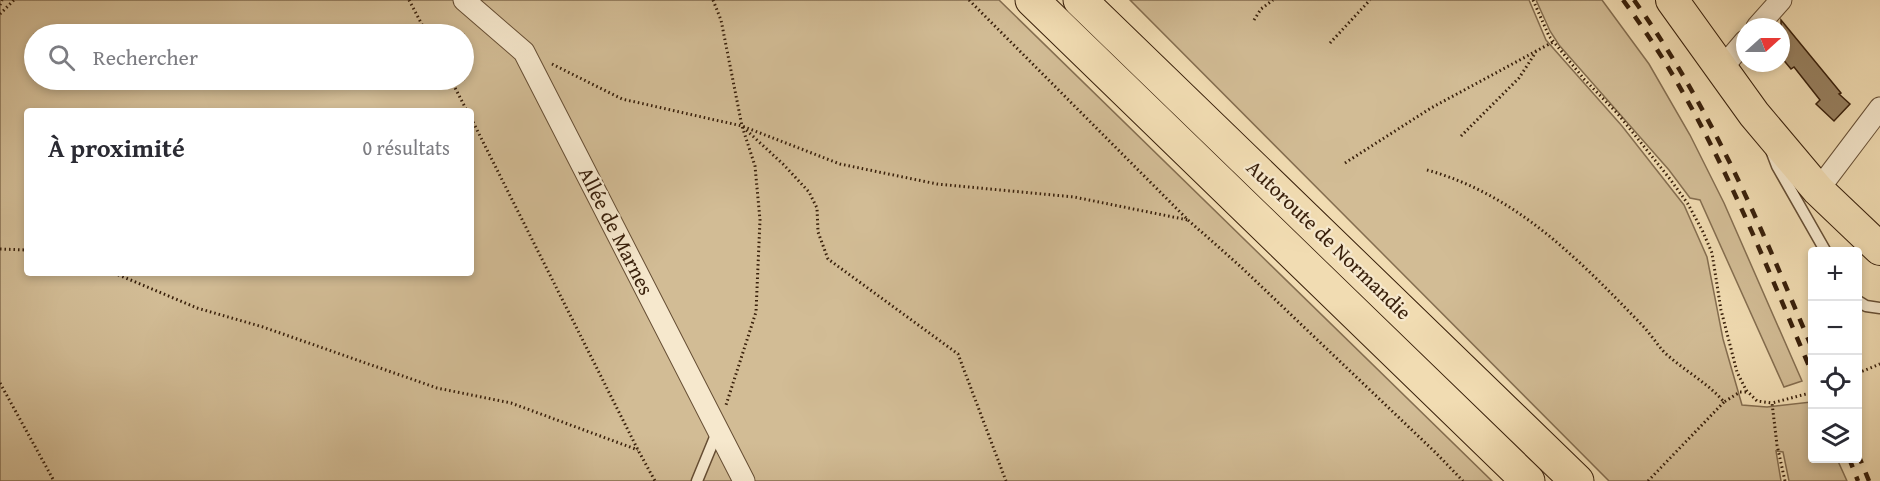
<!DOCTYPE html>
<html lang="fr">
<meta charset="utf-8">
<style>
body{margin:0;font-family:"Gentium Book Plus",serif;background:#f2f2f3;color:#2b2b33}
.controls{position:absolute;right:18px;bottom:18px;display:grid;overflow:hidden;border-radius:6px;box-shadow:0 3px 9px #0003}
.controls button{width:54px;height:54px;display:grid;place-items:center;padding:0;border:0;border-bottom:2px solid #e1e1e2;background:#fff;color:#2b2b33;font:30px sans-serif}
.compass{position:absolute;left:1736px;top:18px;width:54px;height:54px;border-radius:50%;background:#fff;box-shadow:0 3px 9px #0003;rotate:69deg}
.list{margin:0;padding:0;list-style:none}
h2{display:flex;justify-content:space-between;align-items:center;height:78px;margin:0;padding:0 24px;font-size:26px}
h2 small{font-size:20px;font-weight:400;color:#7c7c81}
.icon{flex:none;width:33px;height:33px;fill:none;stroke:currentColor;stroke-width:2;stroke-linecap:round;stroke-linejoin:round}
.map{position:relative;flex:none;width:1880px;height:481px;overflow:hidden}
.search{position:absolute;background:#fff;box-shadow:0 3px 9px #0003;left:24px;top:24px;width:450px;height:66px;display:flex;align-items:center;gap:15px;box-sizing:border-box;padding:0 21px;border-radius:33px;color:#7c7c81;font-size:22px}
.panel{position:absolute;background:#fff;box-shadow:0 3px 9px #0003;left:24px;top:108px;width:450px;height:168px;border-radius:6px}
.map>svg:first-child{display:block}
</style>
<div class="map">
<svg width="1880" height="481" viewBox="0 0 1880 481">
<rect width="100%" height="100%" fill="#f1dcb2"/>
<filter id="stains"><feTurbulence type="fractalNoise" baseFrequency=".00333" numOctaves="4"/><feColorMatrix values="0 0 0 0 .2 0 0 0 0 .09 0 0 0 0 .02 0 0 0 .5 -.17"/></filter>
<radialGradient id="worn" r=".72"><stop offset=".6" stop-color="#630" stop-opacity="0"/><stop offset="1" stop-color="#630" stop-opacity=".3"/></radialGradient>
<g fill="#d2bc95" stroke="#856e50" stroke-width="1.5" fill-rule="evenodd">
<path d="M0,0H999L1492,481H0ZM34,34H464V80H34ZM27,111H471V273H27Z"/>
<polygon points="1130,0 1529,0 1546,40 1622,126 1684,205 1707,257 1723,339 1742,405 1767,407 1811,402 1812,405 1812,458 1837,459 1847,481 1789,481 1783,452 1776,451 1781,481 1609,481"/>
<polygon points="1536,0 1602,0 1649,64 1690,135 1724,203 1802,381 1784,387 1700,200 1690,198 1669,170 1559,45 1550,31"/>
</g>
<polygon fill="#988161" stroke="#381f0a" stroke-width="1.5" points="1781,20 1841,93 1839,94 1850,104 1834,121 1816,104 1820,100 1794,67 1791,69 1781,57"/>
<g fill="none" stroke-linecap="round" stroke-linejoin="round">
<g stroke="#664e34" stroke-width="13">
<g id="lane">
<polyline points="1772,153 1777,166 1826,252"/>
<polyline points="1858,301 1866,306 1880,308"/>
<polyline points="697,481 718,430"/>
</g>
</g>
<g stroke="#664e34" stroke-width="23">
<g id="street">
<polyline points="464,0 524,52 744,481"/>
<polyline points="1757,27 1781,0"/>
<polyline points="1722,68 1745,41"/>
<polyline points="1818,190 1880,108"/>
</g>
</g>
<g stroke="#381f0a" stroke-width="34">
<polyline id="primary" points="1672,0 1754,114 1818,190 1880,249"/>
</g>
<g stroke="#381f0a" stroke-width="35">
<g id="highway">
<polyline points="1032,0 1528,481"/>
<polyline points="1080,0 1577,481"/>
</g>
</g>
<g stroke="#381f0a" stroke-width="3" stroke-dasharray="1.5 3" stroke-linecap="butt">
<polyline points="409,0 427,34"/>
<polyline points="713,0 721,20 742,126 755,166 760,220 756,312 726,405"/>
<polyline points="969,0 1188,220 1241,267 1436,453 1463,481"/>
<polyline points="1533,0 1549,36 1584,79 1618,114 1670,179 1688,204 1703,232 1712,253 1721,310 1737,372 1746,390 1757,401 1772,403"/>
<polyline points="0,5 2,0"/>
<polyline points="0,14 14,0"/>
<polyline points="1254,20 1261,9 1273,0"/>
<polyline points="1330,43 1370,0"/>
<polyline points="552,64 622,99 742,126 840,164 937,184 1074,197 1188,220"/>
<polyline points="451,80 467,111"/>
<polyline points="471,118 638,450 655,481"/>
<polyline points="743,127 784,165 809,192 817,208 818,232 828,259 958,354 1006,481"/>
<polyline points="1461,136 1519,78 1536,52"/>
<polyline points="1345,163 1431,108 1553,42"/>
<path d="M1427,170C1518,195 1580,261 1644,327C1651,335 1657,344 1664,352C1683,370 1707,382 1724,402L1740,392H1748"/>
<polyline points="0,249 27,250"/>
<polyline points="114,273 197,308 263,327 437,388 511,403 638,450"/>
<polyline points="1858,373 1880,364"/>
<polyline points="0,383 54,481"/>
<polyline points="1648,481 1724,402"/>
<polyline points="1785,481 1777,445 1772,403 1810,393"/>
</g>
<use href="#lane" stroke="#f6e8cd" stroke-width="10"/>
<use href="#street" stroke="#f6e8cd" stroke-width="21"/>
<use href="#primary" stroke="#f1dcb2" stroke-width="32"/>
<use href="#highway" stroke="#f1dcb2" stroke-width="33"/>
<g stroke="#381f0a" stroke-width="4.5" stroke-dasharray="10 10" stroke-linecap="butt">
<path d="M1623,0C1707,113 1757,244 1812,373"/>
<path d="M1634,0C1712,109 1760,225 1812,348"/>
<polyline points="1858,454 1869,481"/>
<polyline points="1849,458 1858,481"/>
</g>
</g>
<g text-anchor="middle" stroke-width="4.5" stroke-linejoin="round" paint-order="stroke">
<g font-size="21" fill="#381f0a" stroke="#f6e8cd">
<text transform="translate(616 231) rotate(63)" y="7">Allée de Marnes</text>
<text transform="translate(1329 240) rotate(44)" y="7">Autoroute de Normandie</text>
</g>
</g>
<rect width="100%" height="100%" filter="url(#stains)"/>
<rect width="100%" height="100%" fill="url(#worn)"/>
</svg>
<div class="controls">
<button>+</button>
<button>−</button>
<button><svg class="icon" aria-label="locate" viewBox="0 0 24 24"><circle cx="12" cy="12" r="6"/><path d="M12 2v4M12 18v4M2 12h4M18 12h4"/></svg></button>
<button><svg class="icon" aria-label="layers" viewBox="0 0 24 24"><path d="M12 4l9 5-9 5-9-5zM3 14l9 5 9-5"/></svg></button>
</div>
<svg class="compass" viewBox="-18 -18 36 36"><path d="M0-13l5 13h-10z" fill="#e53935"/><path d="M0 13l5-13h-10z" fill="#7c7c81"/></svg>
<div class="search"><svg class="icon" aria-label="search" viewBox="0 0 24 24"><circle cx="10" cy="10" r="6"/><path d="M15 15l6 6"/></svg>Rechercher</div>
<section class="panel">
<h2>À proximité<small>0 résultats</small></h2>
<ul class="list">
</ul>
</section>
</div>
